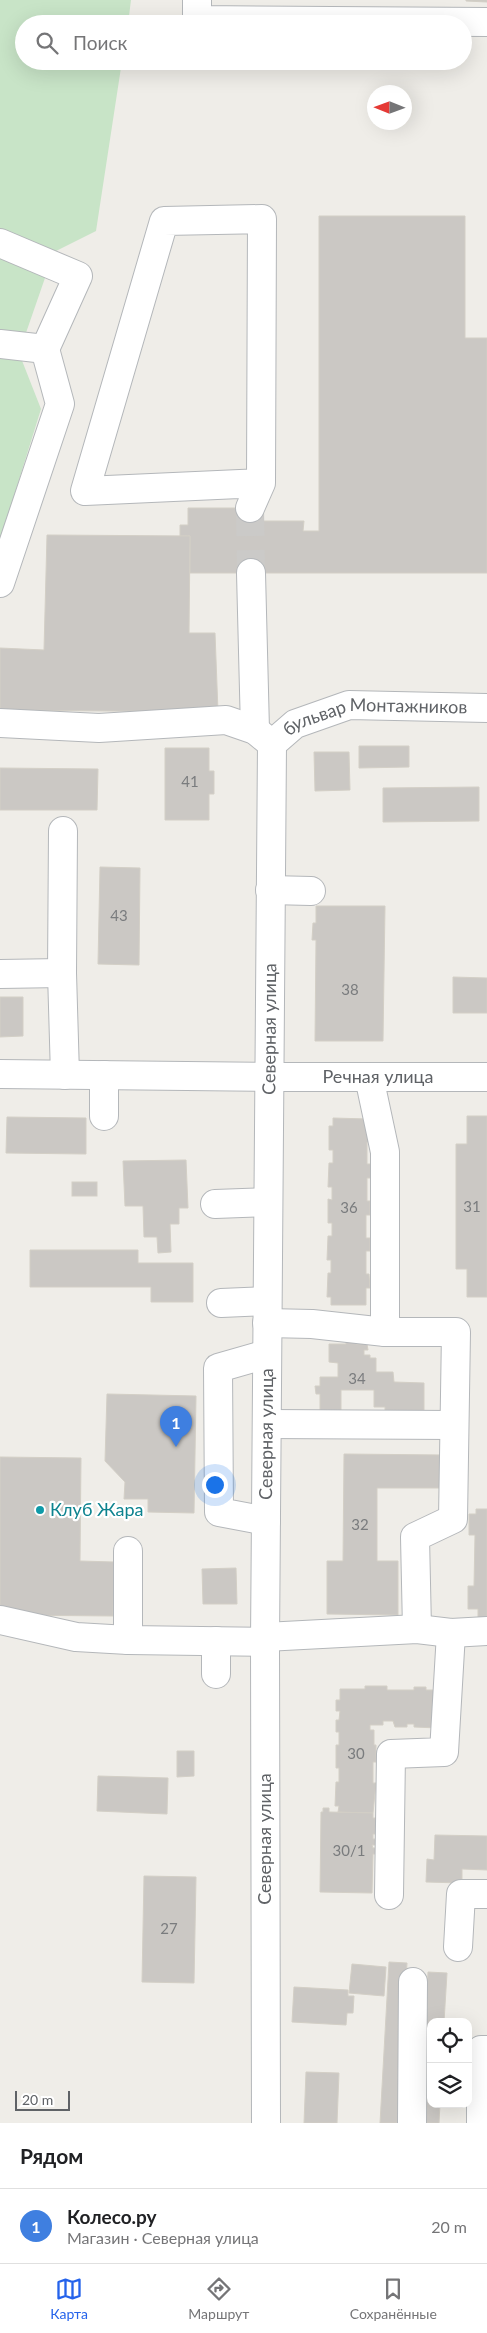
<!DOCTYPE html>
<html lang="ru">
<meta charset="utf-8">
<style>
body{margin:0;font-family:Lato,sans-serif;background:#f2f2f2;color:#202124}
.controls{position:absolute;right:15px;bottom:15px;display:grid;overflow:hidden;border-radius:10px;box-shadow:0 5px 20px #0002}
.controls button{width:45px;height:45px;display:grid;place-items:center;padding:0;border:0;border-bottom:1px solid #e0e0e0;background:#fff;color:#202124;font:25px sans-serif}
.compass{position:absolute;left:367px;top:85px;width:45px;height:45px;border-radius:50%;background:#fff;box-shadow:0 5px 20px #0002;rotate:271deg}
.scale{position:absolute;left:15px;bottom:12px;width:55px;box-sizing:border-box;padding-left:5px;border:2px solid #5f6266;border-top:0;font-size:14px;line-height:18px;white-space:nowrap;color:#5f6266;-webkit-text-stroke:4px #fff;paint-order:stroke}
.you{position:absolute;left:214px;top:1484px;width:18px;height:18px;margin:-12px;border:4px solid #fff;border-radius:50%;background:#1a73e8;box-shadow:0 0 0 8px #1a73e833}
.badge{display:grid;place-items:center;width:32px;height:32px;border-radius:50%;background:#2563eb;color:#fff;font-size:16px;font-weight:700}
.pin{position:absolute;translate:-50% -41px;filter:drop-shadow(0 1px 2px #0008)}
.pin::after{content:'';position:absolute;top:26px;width:18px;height:15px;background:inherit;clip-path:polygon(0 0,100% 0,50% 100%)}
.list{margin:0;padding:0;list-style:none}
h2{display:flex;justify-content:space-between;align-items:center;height:65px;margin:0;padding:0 20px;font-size:21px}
h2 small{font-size:16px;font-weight:400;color:#757577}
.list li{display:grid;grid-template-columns:32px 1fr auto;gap:15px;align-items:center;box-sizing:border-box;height:75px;padding:0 20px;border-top:1px solid #e0e0e0}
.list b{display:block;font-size:19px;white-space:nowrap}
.list p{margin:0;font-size:16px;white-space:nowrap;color:#757577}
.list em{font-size:16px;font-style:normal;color:#757577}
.icon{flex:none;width:28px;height:28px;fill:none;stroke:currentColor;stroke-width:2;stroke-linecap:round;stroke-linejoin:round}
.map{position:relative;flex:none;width:487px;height:2123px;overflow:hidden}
.search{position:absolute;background:#fff;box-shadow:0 5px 20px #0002;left:15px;right:15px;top:15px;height:55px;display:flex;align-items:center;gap:12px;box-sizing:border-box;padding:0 18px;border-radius:28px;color:#757577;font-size:19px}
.sheet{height:140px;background:#fff}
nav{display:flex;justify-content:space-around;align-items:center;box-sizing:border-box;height:70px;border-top:1px solid #e0e0e0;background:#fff;font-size:14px;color:#757577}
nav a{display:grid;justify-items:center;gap:2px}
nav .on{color:#2563eb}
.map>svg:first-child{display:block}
</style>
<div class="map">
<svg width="487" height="2123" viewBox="0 0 487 2123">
<rect width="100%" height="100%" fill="#efede8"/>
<polygon fill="#c8e4c7" points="0,0 131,0 128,24 24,24 24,61 122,61 96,231 54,252 19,353 41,409 0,541"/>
<g fill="#cbc8c4" stroke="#d3cfc6">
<polygon points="466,0 487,0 487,2 466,1"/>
<polygon points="319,216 465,216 465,338 487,338 487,573 190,573 190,536 180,536 180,525 188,525 188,508 259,508 259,521 304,521 303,531 319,531"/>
<polygon points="47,535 190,536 189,633 215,633 218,712 0,710 0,648 44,650"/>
<polygon points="359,746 409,746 409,767 359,768"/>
<polygon points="165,748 209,748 209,771 214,771 214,794 209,794 209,820 165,820"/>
<polygon points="314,752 349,752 350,790 315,791"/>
<polygon points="0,768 98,769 97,810 0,810"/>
<polygon points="479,787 479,821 383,822 383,788"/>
<polygon points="100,867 140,868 139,965 98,964"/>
<polygon points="316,906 385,906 383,1041 315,1041 316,940 312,940 313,923 316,923"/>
<polygon points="453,977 487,978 487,1013 453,1013"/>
<polygon points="0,997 23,997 23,1036 0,1037"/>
<polygon points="467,1116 487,1116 487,1297 467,1297 467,1269 456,1269 456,1144 467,1144"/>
<polygon points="7,1117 86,1118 86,1154 6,1153"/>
<polygon points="333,1118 368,1119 371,1142 367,1142 367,1164 371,1164 371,1178 367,1178 367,1201 370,1201 370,1215 366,1215 366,1238 370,1238 370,1251 366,1251 366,1274 369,1274 370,1288 366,1288 366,1305 331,1305 331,1297 327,1297 328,1273 331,1273 331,1260 327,1260 328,1236 332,1236 332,1223 328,1223 328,1199 332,1200 332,1187 328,1187 329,1163 333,1163 333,1150 329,1150 329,1126 333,1126"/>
<polygon points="186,1160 188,1208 179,1208 179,1224 170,1224 171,1252 158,1253 157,1237 144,1237 143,1206 125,1206 123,1161"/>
<rect x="72" y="1182" width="25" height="14"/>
<polygon points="30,1250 138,1250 138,1263 193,1263 193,1302 151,1302 151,1287 30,1287"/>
<polygon points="346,1340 356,1340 356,1344 367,1344 368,1350 364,1350 364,1355 370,1355 370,1358 376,1358 376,1372 393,1372 394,1382 424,1383 424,1419 385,1413 385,1407 374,1407 374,1390 341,1390 341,1419 320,1419 320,1394 316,1394 315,1386 320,1386 320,1377 338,1377 338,1363 329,1362 329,1344 346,1344"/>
<polygon points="107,1394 196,1396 194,1513 148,1512 148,1499 124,1499 125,1482 105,1461"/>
<polygon points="344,1454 443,1455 443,1488 377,1488 377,1561 398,1561 398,1615 327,1614 327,1561 343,1561"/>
<polygon points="0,1457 81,1458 80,1561 114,1562 113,1616 0,1615"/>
<polygon points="476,1509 487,1509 487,1618 478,1618 478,1609 468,1609 468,1586 474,1586 475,1535 469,1535 469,1514 476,1514"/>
<polygon points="236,1568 237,1604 203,1604 202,1569"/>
<polygon points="365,1686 387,1686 387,1690 414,1690 414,1687 426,1687 426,1690 438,1690 438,1728 414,1727 414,1724 407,1724 407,1727 395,1727 393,1721 383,1721 383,1725 370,1725 370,1730 374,1730 374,1745 376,1745 376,1762 373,1762 373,1783 376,1783 373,1813 338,1812 339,1806 335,1806 336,1782 339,1782 339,1768 336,1768 336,1745 339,1745 339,1732 336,1732 336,1720 339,1720 340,1711 336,1711 336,1700 340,1700 340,1689 365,1689"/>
<polygon points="177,1751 194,1751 194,1776 177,1777"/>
<polygon points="98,1776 168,1778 167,1814 97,1811"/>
<polygon points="323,1808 329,1808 329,1812 373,1813 373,1818 378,1818 378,1834 373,1834 373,1839 378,1839 378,1845 372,1845 373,1848 377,1848 377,1854 373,1854 372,1893 320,1892 321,1812 323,1812"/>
<polygon points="435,1835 487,1836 487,1870 462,1869 462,1883 426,1882 427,1859 434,1860"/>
<polygon points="144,1876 196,1877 194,1983 142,1982"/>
<polygon points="389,1962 407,1963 398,2123 380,2123"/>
<polygon points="352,1964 386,1967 384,1996 349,1993"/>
<polygon points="428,1972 447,1973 444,2022 431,2022 431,2104 440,2104 439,2123 420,2123"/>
<polygon points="294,1987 348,1990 348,1996 354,1996 353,2013 347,2013 346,2025 292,2022"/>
<polygon points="306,2072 339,2073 337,2123 304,2123"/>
</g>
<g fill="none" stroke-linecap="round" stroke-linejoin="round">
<polyline stroke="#cbcac8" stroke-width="28" stroke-dasharray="28 14" stroke-linecap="butt" points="250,508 251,573"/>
<g stroke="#b4b7ba" stroke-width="30">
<g id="minor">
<polyline points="197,0 197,20 487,22"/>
<polyline points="0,243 78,276 45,349"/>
<polyline points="0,344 45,349 60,404 0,583"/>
<polyline points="250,508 261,483 262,219 164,221 85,491 261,483"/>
<polyline points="251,573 255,730"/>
<polyline points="0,723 99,728 226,720 255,730 272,744"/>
<path id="s1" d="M272,744L295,724L349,705L487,708"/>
<polyline points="63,831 62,973 65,1075"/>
<polyline points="270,890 311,891"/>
<polyline points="0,974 62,973"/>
<path id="s2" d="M0,1074L268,1077H487"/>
<polyline points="104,1075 104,1116"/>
<polyline points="369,1077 385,1152 385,1332"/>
<polyline points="215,1204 268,1202"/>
<polyline points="221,1303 267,1301"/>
<polyline points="267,1323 312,1324 385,1332 456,1332 453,1519 415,1537 417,1629"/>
<polyline points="267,1424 454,1425"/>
<polyline points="266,1521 219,1512 218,1368 267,1354"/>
<polyline points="0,1620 76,1637 128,1640 265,1642"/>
<polyline points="265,1637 417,1629 451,1633 487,1631"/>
<polyline points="128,1640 128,1551"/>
<polyline points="216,1641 216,1674"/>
<polyline points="389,1895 391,1754 444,1752 451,1633"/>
<polyline points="458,1947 461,1894 487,1894"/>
<path id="s3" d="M266,2123L265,1642L272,744"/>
<polyline points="412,2123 413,1982"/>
<polyline points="481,2123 481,2050 487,2050"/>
</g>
</g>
<use href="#minor" stroke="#fff" stroke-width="28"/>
</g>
<circle fill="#0f9aa8" stroke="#fff" stroke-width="2" cx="40" cy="1510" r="5"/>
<g text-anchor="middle" stroke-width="4.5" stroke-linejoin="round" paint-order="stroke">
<g font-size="15" fill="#7a7c7e">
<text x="190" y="787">41</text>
<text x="119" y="921">43</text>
<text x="350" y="995">38</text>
<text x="472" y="1212">31</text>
<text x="349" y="1213">36</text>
<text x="357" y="1384">34</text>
<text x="360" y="1530">32</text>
<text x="356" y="1759">30</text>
<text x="349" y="1856">30/1</text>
<text x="169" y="1934">27</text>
</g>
<g font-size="18" fill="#5f6266" stroke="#fff">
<text dy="6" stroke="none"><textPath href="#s1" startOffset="112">бульвар Монтажников</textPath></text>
<text dy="6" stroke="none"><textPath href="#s3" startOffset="1094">Северная улица</textPath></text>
<text dy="6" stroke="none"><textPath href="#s2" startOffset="378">Речная улица</textPath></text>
<text dy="6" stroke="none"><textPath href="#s3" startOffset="689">Северная улица</textPath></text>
<text transform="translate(265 1839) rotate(-90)" y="6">Северная улица</text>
</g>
<g font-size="18" fill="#0d838f" stroke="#fff" text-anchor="start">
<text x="50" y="1516">Клуб Жара</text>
</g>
</g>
</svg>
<div class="controls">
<button><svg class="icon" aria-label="locate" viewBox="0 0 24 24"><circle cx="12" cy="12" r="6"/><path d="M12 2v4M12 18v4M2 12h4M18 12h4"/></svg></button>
<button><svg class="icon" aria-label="layers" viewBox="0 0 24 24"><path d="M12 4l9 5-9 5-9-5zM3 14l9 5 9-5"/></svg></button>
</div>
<svg class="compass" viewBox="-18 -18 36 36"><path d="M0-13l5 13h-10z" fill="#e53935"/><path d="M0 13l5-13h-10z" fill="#757577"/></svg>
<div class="scale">20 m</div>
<div class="you"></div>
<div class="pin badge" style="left:176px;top:1447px;background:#3f7fe0">1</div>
<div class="search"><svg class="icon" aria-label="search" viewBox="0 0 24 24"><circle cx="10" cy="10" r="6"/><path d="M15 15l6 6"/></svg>Поиск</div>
</div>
<section class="sheet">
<h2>Рядом<small></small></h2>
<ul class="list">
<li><span class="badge" style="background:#3f7fe0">1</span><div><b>Колесо.ру</b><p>Магазин · Северная улица</p></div><em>20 m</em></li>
</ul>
</section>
<nav>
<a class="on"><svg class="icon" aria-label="map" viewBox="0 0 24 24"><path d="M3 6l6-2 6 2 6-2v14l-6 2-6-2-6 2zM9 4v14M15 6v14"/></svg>Карта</a>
<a><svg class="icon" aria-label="directions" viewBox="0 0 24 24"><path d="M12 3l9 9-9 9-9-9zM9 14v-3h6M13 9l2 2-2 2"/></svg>Маршрут</a>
<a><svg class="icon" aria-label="saved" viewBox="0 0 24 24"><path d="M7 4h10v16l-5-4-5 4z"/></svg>Сохранённые</a>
</nav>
